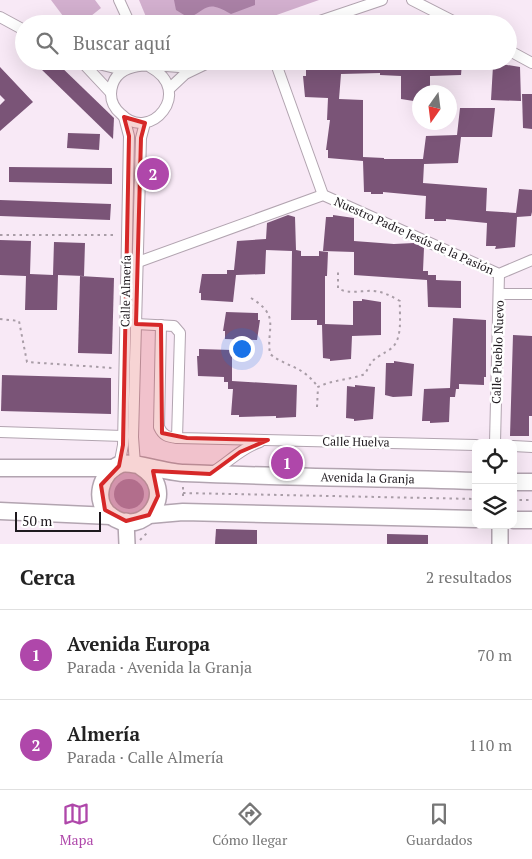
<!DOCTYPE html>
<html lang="es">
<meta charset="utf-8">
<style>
body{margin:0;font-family:"PT Serif",serif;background:#f6f6f6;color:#222}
.controls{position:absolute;right:15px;bottom:15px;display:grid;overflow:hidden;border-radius:10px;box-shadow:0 5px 20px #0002}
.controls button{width:45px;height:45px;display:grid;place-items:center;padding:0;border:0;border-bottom:1px solid #e0e0e0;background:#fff;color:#222;font:25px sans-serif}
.compass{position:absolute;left:412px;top:85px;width:45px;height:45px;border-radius:50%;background:#fff;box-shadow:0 5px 20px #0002;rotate:194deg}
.scale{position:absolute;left:15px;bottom:12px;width:86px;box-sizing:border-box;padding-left:5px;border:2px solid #1e191e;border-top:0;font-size:14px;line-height:18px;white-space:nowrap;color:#1e191e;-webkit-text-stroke:4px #fff;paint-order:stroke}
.you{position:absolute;left:241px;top:348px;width:18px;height:18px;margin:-12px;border:4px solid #fff;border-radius:50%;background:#1a73e8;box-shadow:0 0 0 8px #1a73e833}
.badge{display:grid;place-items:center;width:32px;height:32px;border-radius:50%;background:#af47aa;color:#fff;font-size:16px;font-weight:700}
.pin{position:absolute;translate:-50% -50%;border:2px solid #fff;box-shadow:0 1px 5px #0006}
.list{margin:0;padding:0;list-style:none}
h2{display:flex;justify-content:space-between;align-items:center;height:65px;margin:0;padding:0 20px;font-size:21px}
h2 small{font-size:16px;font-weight:400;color:#767676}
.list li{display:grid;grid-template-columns:32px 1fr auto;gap:15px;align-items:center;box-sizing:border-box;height:90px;padding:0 20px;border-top:1px solid #e0e0e0}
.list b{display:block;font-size:19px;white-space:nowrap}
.list p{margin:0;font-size:16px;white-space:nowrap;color:#767676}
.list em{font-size:16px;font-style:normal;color:#767676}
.icon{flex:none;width:28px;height:28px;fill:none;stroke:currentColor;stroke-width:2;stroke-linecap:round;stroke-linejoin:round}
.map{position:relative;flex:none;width:532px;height:544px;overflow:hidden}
.search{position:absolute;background:#fff;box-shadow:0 5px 20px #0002;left:15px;right:15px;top:15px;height:55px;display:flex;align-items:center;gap:12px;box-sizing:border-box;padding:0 18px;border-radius:28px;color:#767676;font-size:19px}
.sheet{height:245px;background:#fff}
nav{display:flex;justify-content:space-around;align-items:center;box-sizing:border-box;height:70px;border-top:1px solid #e0e0e0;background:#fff;font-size:14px;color:#767676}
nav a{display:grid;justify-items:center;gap:2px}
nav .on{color:#af47aa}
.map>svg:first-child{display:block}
</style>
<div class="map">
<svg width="532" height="544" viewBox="0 0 532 544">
<rect width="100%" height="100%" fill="#f8e9f6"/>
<g fill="#d2afce">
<polygon points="51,0 95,0 101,8 81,24 69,24"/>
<polygon points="139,0 319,0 251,24 149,24"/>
<circle cx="129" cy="493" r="21"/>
</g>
<g fill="#a980a5">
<path d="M174,0H255V5L231,14C207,0 208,8 189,18L176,10Z"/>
<circle cx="129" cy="494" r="15"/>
</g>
<g fill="#7a5477">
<polygon points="47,61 55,61 114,118 113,139 40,68"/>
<polygon points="341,61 399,61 399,64 435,65 435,62 440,61 462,63 461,75 430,76 430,92 420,92 420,102 401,99 401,76 380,75 380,73 341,74 339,99 363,100 363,157 384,158 384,159 423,159 426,136 457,135 460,108 495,108 492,137 461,137 458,163 424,164 423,183 487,188 486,211 516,213 519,189 532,190 532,212 531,216 517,217 515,247 495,249 496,246 486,246 487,223 446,219 446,221 434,221 434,219 425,219 426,196 383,192 383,194 371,194 371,192 364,192 363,161 328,158 328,150 326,150 330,120 327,120 328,98 305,97 303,76 306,76 306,68 339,68"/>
<polygon points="501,64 520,67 521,101 491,100 493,66 501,66"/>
<polygon points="0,67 33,102 0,131 0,105 5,100 0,95"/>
<polygon points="522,94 532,94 532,129 523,128"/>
<polygon points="68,133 100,134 99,150 67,148"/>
<polygon points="9,167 112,168 112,184 9,182"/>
<polygon points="0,200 111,204 110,220 0,216"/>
<polygon points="288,215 295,217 296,250 301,251 301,256 319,256 319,251 328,252 327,276 325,276 325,324 353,325 353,301 362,301 362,299 381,302 381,335 352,336 351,359 330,361 330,359 323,358 322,325 317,325 317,320 291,320 292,251 266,250 265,274 236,275 233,302 201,300 201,293 199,293 202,274 227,274 227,270 234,270 237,241 266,239 267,223"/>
<polygon points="333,215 354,218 354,241 394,244 414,243 424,248 423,271 428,271 428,275 436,275 436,280 461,281 461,308 428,307 427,280 354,275 354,252 323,251 326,217 333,217"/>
<polygon points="0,240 31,241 30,274 53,275 54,242 85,243 84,276 58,275 57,310 25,310 26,276 0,275"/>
<polygon points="80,276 114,278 112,354 78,353"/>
<polygon points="226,312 258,313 258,320 260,320 257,340 225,339 225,331 223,331"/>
<polygon points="453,318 486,320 486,377 484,377 484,385 459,384 459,389 456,389 455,397 450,397 449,422 430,423 430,421 422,421 424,389 450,388"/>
<polygon points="513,335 532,336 532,416 529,416 529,436 510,436"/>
<polygon points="199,349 232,350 232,381 297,385 296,417 276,418 276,416 239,417 239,415 231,415 233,389 228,389 228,382 224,382 224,377 198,376 197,356 199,356"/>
<polygon points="394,361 414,364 412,396 393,397 385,395 386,363 394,363"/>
<polygon points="2,375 111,378 111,414 1,411"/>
<polygon points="355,385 375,387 373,419 354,421 354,419 346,418 347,386 355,387"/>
<polygon points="216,529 257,530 257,544 215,544"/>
<polygon points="387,534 428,535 428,544 387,544"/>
</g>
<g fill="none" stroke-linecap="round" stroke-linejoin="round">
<g stroke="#b2a4b0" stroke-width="12">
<g id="street">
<polyline points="119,0 130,24"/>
<polyline points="412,0 459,24"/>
<polyline points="0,17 24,30"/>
<polyline points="311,24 382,0"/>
<polyline points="508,50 532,63"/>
<polyline points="81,61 111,93"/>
<polyline points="86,61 123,70"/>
<polyline points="275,61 323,195"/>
<path d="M150,67C195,91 150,144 121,114C115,109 111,102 111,94C112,53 168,68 194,68"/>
<polyline points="169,89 185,74 212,61"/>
<polyline points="138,262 323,195 499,274 532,260"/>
<polyline points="499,294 532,294"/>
<polyline points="136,324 174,326 180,333 177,438 476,445"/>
<path d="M161,325L159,427C163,436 168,437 177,438"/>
<polyline points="0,432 123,436"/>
<polyline points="495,443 499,274"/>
<polyline points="513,446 532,447"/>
<polyline points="135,464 133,437 141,138 145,123"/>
<polyline points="119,466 123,445 129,136 124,117"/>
<path d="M211,473C228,463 241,448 260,442"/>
</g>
</g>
<g stroke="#b2a4b0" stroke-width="18">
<g id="secondary">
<polyline points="126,521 127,544"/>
<polyline points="500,525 500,544"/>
</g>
</g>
<g stroke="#b2a4b0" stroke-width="19">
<g id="primary">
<path id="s1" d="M141,467C180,491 144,540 111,516C92,502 100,472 121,464C131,461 170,473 184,473C281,477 379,478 476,481"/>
<polyline points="0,468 114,468"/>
<polyline points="513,482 532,482"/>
<polyline points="0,511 111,516"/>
<polyline points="149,515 183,512 476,519"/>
<polyline points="513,520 532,520"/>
</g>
</g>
<g stroke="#a99da7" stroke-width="2" stroke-dasharray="2.5 4" stroke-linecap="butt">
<polyline points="0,235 116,235"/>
<path d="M251,298C281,316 266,328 270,354C288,368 302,365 318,387"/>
<polyline points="0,319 19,321 27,362 113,368"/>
<path d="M317,407L318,387C331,380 350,380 365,374C374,356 374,360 389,350C404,341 399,316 400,301C391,296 384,292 374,291C362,290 348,295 338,288V270"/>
<polyline points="183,487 183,500"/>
<polyline points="183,493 476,499"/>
<polyline points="513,500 532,500"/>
<polyline points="140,540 147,533"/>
</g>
<use href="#street" stroke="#fff" stroke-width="10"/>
<use href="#secondary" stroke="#fff" stroke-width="15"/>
<use href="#primary" stroke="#fff" stroke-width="16"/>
</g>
<path fill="#d62828" fill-opacity="0.2" stroke="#d62828" stroke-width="4" stroke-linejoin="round" d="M124,117L145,123L141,138L136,324L161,325L162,433L187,438L268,440L240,452L210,474L153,471L158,496L149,515L126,521L105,510L101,485L119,466L123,445L129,136Z"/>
<g text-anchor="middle" stroke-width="5" stroke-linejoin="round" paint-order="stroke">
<g font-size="12" fill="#1e191e" stroke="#fff">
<text transform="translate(414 236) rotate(24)" y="4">Nuestro Padre Jesús de la Pasión</text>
<text transform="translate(126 291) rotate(-89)" y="4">Calle Almería</text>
<text transform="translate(498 352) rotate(-88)" y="4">Calle Pueblo Nuevo</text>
<text transform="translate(356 442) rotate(1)" y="4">Calle Huelva</text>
<text dy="4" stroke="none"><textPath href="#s1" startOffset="409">Avenida la Granja</textPath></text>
</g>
</g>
</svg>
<div class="controls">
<button><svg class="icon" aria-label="locate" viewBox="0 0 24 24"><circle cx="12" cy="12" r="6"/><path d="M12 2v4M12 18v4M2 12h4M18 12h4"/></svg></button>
<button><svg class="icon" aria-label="layers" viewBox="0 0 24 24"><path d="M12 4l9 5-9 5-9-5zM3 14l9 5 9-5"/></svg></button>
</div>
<svg class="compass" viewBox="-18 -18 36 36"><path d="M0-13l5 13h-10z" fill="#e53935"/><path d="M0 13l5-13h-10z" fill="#767676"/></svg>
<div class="scale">50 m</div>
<div class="you"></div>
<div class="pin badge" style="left:287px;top:463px">1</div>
<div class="pin badge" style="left:153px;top:174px">2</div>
<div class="search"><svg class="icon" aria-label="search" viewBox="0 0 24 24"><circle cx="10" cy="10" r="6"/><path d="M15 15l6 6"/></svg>Buscar aquí</div>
</div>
<section class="sheet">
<h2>Cerca<small>2 resultados</small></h2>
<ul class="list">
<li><span class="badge">1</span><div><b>Avenida Europa</b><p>Parada · Avenida la Granja</p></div><em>70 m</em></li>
<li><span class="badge">2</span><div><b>Almería</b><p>Parada · Calle Almería</p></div><em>110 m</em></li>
</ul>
</section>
<nav>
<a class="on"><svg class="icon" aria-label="map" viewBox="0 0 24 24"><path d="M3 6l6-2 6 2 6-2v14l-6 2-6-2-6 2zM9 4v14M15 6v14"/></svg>Mapa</a>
<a><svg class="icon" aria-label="directions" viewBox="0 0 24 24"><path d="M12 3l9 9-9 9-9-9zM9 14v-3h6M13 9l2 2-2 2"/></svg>Cómo llegar</a>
<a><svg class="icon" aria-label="saved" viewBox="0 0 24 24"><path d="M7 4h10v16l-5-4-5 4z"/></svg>Guardados</a>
</nav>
